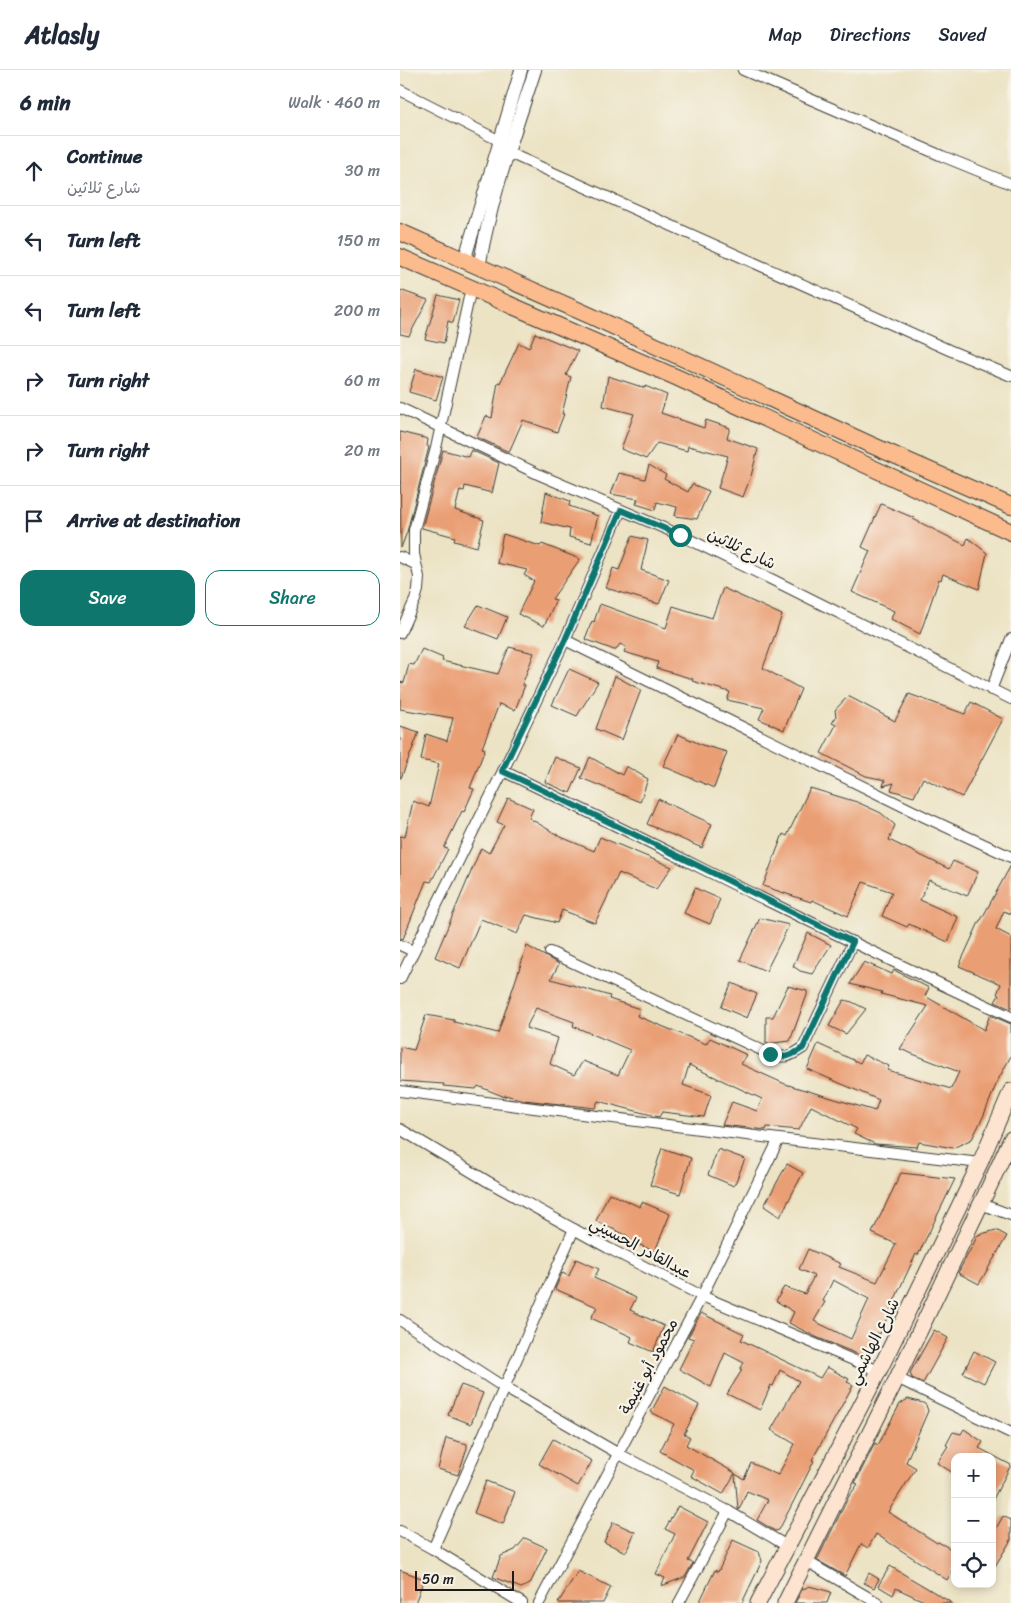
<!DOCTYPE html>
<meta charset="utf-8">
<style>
body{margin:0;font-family:Sriracha,"Playpen Sans Arabic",sans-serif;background:#f2f2f3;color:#1f2937}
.controls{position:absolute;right:15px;bottom:15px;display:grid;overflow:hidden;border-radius:10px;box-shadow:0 2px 8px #0003}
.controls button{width:45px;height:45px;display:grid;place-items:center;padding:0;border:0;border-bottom:1px solid #e0e1e3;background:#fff;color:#1f2937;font:25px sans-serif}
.scale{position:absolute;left:15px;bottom:12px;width:99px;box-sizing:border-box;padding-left:5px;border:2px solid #1c1c1c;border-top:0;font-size:14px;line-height:18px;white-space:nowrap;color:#1c1c1c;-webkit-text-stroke:4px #f7f3e8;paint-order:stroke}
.stop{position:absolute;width:15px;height:15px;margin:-11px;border:4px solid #0f766e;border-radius:50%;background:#fff}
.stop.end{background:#0f766e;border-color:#fff;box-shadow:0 1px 5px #0008}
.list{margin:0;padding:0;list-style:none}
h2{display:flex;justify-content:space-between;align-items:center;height:65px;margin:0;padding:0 20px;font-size:21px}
h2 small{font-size:16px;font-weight:400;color:#747a83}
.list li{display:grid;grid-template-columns:32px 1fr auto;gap:15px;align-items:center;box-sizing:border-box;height:70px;padding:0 20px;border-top:1px solid #e0e1e3}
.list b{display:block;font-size:19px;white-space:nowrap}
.list p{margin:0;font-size:16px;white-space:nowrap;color:#747a83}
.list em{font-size:16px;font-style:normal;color:#747a83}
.actions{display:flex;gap:10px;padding:15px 20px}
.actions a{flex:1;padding:11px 0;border:1px solid #0f766e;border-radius:15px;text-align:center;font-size:18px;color:#0f766e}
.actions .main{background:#0f766e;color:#fff}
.icon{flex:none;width:28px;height:28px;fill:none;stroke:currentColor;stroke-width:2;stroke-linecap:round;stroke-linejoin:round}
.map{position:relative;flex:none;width:611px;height:1533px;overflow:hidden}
header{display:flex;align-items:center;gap:30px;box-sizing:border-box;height:70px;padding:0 25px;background:#fff;border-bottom:1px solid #e0e1e3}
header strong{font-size:24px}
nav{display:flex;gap:28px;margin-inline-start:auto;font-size:18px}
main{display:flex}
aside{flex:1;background:#fff}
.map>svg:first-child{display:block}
</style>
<header>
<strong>Atlasly</strong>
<nav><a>Map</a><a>Directions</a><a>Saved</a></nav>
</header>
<main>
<aside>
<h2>6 min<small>Walk · 460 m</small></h2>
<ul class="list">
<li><svg class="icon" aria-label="ahead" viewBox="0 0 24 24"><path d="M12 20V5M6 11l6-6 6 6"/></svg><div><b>Continue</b><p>شارع ثلاثين</p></div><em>30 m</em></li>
<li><svg class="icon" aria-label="left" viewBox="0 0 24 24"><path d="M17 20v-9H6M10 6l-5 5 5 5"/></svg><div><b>Turn left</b></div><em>150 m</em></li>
<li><svg class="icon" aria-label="left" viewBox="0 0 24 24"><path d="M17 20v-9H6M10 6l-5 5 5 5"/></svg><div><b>Turn left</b></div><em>200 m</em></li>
<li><svg class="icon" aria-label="right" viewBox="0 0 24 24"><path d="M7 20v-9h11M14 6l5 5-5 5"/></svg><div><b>Turn right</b></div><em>60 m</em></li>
<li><svg class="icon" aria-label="right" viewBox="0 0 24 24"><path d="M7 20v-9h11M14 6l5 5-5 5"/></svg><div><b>Turn right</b></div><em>20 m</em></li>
<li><svg class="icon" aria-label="arrive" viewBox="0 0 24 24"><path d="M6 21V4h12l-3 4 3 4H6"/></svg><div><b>Arrive at destination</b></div></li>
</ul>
<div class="actions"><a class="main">Save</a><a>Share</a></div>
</aside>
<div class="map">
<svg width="611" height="1533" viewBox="0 0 611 1533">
<rect width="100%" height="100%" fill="#f7f3e8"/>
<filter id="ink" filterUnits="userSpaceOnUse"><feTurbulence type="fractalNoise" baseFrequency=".02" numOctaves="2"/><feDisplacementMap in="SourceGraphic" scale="10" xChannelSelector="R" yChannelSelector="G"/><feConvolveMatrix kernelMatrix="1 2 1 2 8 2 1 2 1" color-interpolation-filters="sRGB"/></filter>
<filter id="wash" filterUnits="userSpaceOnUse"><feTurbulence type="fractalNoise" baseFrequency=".0096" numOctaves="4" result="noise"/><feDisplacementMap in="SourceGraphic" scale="20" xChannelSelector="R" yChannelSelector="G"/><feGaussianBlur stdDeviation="1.12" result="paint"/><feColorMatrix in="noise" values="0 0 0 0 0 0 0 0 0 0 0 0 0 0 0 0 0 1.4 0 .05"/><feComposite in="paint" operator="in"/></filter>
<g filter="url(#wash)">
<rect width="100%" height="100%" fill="#ece3c4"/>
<g id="blocks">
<g fill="#ea9e73" fill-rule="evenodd">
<polygon points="0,220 28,230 9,266 0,264"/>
<polygon points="38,225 59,230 53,253 48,251 44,273 25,269"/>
<polygon points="135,263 178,281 166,305 171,307 162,344 164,344 157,362 123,350 109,382 77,367 86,346 92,348 98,312 100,313 119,273 129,278"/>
<polygon points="16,299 43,307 36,330 9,322"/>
<polygon points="208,306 245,318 245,316 267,325 261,343 304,358 306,350 330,358 327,368 358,379 351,406 343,427 318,418 328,386 288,376 287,381 257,373 246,389 221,379 234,344 203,336"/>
<polygon points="0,362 28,369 27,376 29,377 7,462 1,478"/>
<polygon points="43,380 68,387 71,380 99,393 92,423 65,416 64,421 60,420 55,440 84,450 77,477 54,471 55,467 22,458"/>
<polygon points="249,395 266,405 264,409 288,422 292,414 309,421 297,449 275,446 277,437 257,432 255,440 236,434 238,429 211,424 219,403 245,409"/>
<polygon points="146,422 170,431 169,436 198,446 191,473 169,467 170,459 141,452"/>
<polygon points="481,434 514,448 513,449 565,475 568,468 587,483 579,519 543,504 541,510 539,509 520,564 491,549 494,541 452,522 470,481 462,477"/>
<polygon points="103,464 140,476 142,474 180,489 152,529 156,530 144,556 118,544 134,511 124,505 127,500 97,493"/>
<polygon points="232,466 248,470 241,500 269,510 259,534 206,518 213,498 219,500"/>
<polygon points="323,518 382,545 363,598 401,619 384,660 359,649 364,638 327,630 330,622 292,611 293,609 256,598 258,592 224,582 226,577 220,574 216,580 214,580 185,569 192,551 194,552 200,534 266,558 273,536 312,548"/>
<polygon points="78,535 107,547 98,569 65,556"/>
<polygon points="109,577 134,583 122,615 125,615 115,640 99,634 82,678 85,679 70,718 74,719 64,742 62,741 44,778 48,779 31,812 26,811 3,869 0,868 0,766 5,767 13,731 29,737 39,694 21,690 26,664 47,671 53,648 0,639 0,612 4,613 9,594 14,595 22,579 43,588 42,591 98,604"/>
<polygon points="169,599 198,612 177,646 152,635"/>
<polygon points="215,606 241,620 222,670 196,659"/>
<polygon points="509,624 565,644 571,632 603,649 562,727 523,708 514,727 491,720 494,713 483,716 485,710 466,706 421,683 436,655 432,653 436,647 435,640 448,626 495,651"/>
<polygon points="0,656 19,662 1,708 0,708"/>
<polygon points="278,664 302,675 327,682 314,718 263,696"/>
<polygon points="155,687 181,698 170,723 145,712"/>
<polygon points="190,687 222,705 226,696 248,709 240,732 181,708"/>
<polygon points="410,718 457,732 481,743 495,755 489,770 549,799 553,791 578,802 567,826 529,810 520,830 558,847 548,872 509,854 507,857 482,846 492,822 463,812 448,846 412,830 411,832 363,816 383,764 387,766"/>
<polygon points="108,728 133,739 129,748 161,767 194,781 200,767 272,797 256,819 219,803 195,853 162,840 157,853 126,845 117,864 81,849 60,898 35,887 81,778 89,783 104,755 97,752"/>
<polygon points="258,729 312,754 302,778 247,754"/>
<polygon points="611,795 611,844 604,841 596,859 611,867 611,939 595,932 599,925 597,924 601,914 559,896 580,850 581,850"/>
<polygon points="295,818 320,829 310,854 284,843"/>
<polygon points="360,848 389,855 366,901 340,890"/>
<polygon points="408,863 431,875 412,904 400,901 393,896"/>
<path d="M127,876L159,894L151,909L210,926L209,929L240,939L237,946L306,974L310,968L347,985L341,994L385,1014L475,1041L479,1030L407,999L418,974L460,993L464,985L489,996L487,1000L551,1019L559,1002L500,979L528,936L481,924L482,922L450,914L464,892L492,904L494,900L529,918L525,926L584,960L590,945L611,954V986L598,1010L583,1047L572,1069L553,1078L519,1072L517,1077L475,1074L454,1064L457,1059L411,1036L399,1060L367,1057L366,1060L322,1055L332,1032L357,1041L362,1029L289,995L283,1015L311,1025L304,1047L262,1042L259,1047L198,1031L195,1038L124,1030L105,1025V1027L78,1016L76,1019L43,1016L44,1014L0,1011V977L14,980L26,945L54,950V952L98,963ZM136,938L174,952L173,956L230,980L218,1005L183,991L174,1005L150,994L158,968L126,958Z"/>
<polygon points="332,913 357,924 347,948 321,937"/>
<polygon points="388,916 407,921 407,925 390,971 366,974 366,947 373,947"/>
<polygon points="444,930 452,932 466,939 446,964 429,956"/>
<polygon points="262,1078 291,1088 280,1124 250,1115"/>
<polygon points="318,1079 345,1089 334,1116 308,1105"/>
<polygon points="387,1094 403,1103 380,1147 364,1136"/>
<path d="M501,1103L555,1109L518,1185L516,1184L499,1220L480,1264L477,1263L467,1288L416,1267L389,1253L394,1242L376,1231L384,1217L405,1224L414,1206L399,1199L408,1179L441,1194L439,1197L477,1212L496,1174L472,1163ZM433,1210L469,1229L451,1269L414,1251L425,1232L423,1231Z"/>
<polygon points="209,1123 240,1137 242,1132 270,1144 255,1181 227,1170 228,1166 196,1151"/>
<polygon points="596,1160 607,1166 579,1214 558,1203 578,1165"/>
<polygon points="176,1189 199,1199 194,1208 236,1228 230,1240 264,1256 253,1282 230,1272 232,1267 191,1248 197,1237 155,1219 162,1203 169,1206"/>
<polygon points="301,1243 344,1264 341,1270 420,1308 427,1297 449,1309 447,1312 453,1315 412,1390 414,1391 379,1460 375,1461 357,1450 368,1430 347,1421 339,1440 338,1439 335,1404 344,1409 351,1393 378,1405 395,1374 371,1360 399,1311 380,1300 373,1316 371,1315 360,1340 327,1324 342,1300 340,1299 344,1293 325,1283 311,1317 279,1299 294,1269 288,1267"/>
<polygon points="534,1260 548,1268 523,1313 512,1308 510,1303"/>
<polygon points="574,1281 595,1292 584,1313 563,1303"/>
<polygon points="61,1315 83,1323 71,1354 48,1345"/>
<polygon points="265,1316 299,1335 284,1364 290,1367 286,1375 335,1403 323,1424 291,1406 294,1400 260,1381 274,1354 251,1342"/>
<polygon points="508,1329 523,1333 526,1335 528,1341 506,1392 516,1398 488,1442 537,1473 538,1472 555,1481 555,1495 547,1510 476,1464 468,1478 461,1474 445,1506 417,1490 449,1426 458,1414 455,1413 475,1373 478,1375 500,1334"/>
<polygon points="564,1359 583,1372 579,1378 611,1395 592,1431 592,1387 555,1387 555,1404 537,1393 548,1376 546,1375 553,1362 561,1364"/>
<polygon points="46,1368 67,1374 67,1378 58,1405 38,1399"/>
<polygon points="153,1369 192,1391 178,1416 139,1394"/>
<polygon points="86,1411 115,1422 103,1454 74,1443"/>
<polygon points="278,1436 308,1452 288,1491 293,1493 285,1507 261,1516 265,1508 256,1504 275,1464 265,1459"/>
<polygon points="603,1446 611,1450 611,1470 592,1501 592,1466"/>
<polygon points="213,1452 235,1462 226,1482 204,1472"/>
<polygon points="125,1468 147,1478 130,1514 121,1518 93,1507 101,1486 115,1480"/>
<polygon points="333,1470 359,1482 362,1491 342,1533 299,1533 315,1500 318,1502"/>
<polygon points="490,1496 552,1533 528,1533 496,1518 493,1525 478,1516"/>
<polygon points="0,1500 24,1509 15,1533 0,1533"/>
<polygon points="178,1501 211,1517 203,1533 158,1533"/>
<polygon points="469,1503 479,1509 474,1518 464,1513"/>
<polygon points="409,1516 431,1522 427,1533 395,1533 402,1520"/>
</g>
</g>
</g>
<g filter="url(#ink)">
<use href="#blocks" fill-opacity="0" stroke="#3b3a35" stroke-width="1"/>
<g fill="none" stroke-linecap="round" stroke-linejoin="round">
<g stroke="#3b3a35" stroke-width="12">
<g id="minor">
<polyline points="343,0 542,86 611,114"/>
<polyline points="0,20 100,71"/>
<polyline points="109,83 549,280 611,306"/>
<polyline points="0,338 140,405 280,465 375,511 611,629"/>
<polyline points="0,487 15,494"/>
<polyline points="0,563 15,530 18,520 19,507 14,484 14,460 36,378 71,218"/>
<polyline points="165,570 525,747 611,787"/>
<polyline points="591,620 611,569"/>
<path d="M103,701C170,733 237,766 303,799C405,850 508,899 611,947"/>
<polyline points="0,875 13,881"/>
<path d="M150,882L370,984C386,989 389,987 403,978L453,872"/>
<polyline points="0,909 103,701 165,570 221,440"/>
<polyline points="0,1021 379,1069 580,1093"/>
<polyline points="0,1059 87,1111 208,1178 302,1226 479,1301"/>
<polyline points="581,1134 611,1145"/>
<polyline points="0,1250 105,1318 219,1384 328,1441 387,1476"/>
<polyline points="497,1308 611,1363"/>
<polyline points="0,1461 33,1479 122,1533"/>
<polyline points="33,1479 174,1159"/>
<polyline points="406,1491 478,1533"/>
<polyline points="139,1533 302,1226 379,1069"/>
<polyline points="279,1533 328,1441"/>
</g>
</g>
<g stroke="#3b3a35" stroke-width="14">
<g id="tertiary">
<polyline points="64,191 121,0"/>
<path d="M79,198C90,130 114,65 135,0"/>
</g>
</g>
<g stroke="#3b3a35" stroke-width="17">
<g id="secondary">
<polyline points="358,1533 479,1301 580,1093 611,1021"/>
<polyline points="385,1533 497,1308 589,1117 611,1069"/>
</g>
</g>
<g stroke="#3b3a35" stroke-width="18">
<g id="primary">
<polyline points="0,162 191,246 469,374 611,436"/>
<polyline points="0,187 278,308 611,462"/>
</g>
</g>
<use href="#minor" stroke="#fff" stroke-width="10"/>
<use href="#tertiary" stroke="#fff" stroke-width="12"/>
<use href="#secondary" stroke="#fde4d1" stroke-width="15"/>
<use href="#primary" stroke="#fbbb8d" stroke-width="16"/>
</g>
</g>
<g fill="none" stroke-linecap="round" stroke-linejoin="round" filter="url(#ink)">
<path stroke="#0f766e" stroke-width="6" d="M280,465L221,440L165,570L102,701C220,756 336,815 453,872L403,978C389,987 386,989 370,984"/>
</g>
<g text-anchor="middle" stroke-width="4.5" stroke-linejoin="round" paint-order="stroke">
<g font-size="16" fill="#1c1c1c" stroke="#f7f3e8">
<text transform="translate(342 478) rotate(26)" y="6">شارع ثلاثين</text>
<text transform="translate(241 1177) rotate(28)" y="6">عبدالقادر الحسيني</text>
<text transform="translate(473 1271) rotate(-63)" y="6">شارع الهاشمي</text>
<text transform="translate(248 1296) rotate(-62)" y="6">محمود أبو غنيمة</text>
</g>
</g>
</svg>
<div class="controls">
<button>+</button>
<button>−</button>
<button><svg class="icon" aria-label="locate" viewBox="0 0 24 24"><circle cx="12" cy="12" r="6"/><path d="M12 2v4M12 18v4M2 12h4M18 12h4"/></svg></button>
</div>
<div class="scale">50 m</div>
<div class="stop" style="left:280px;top:465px"></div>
<div class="stop end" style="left:370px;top:984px"></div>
</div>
</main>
